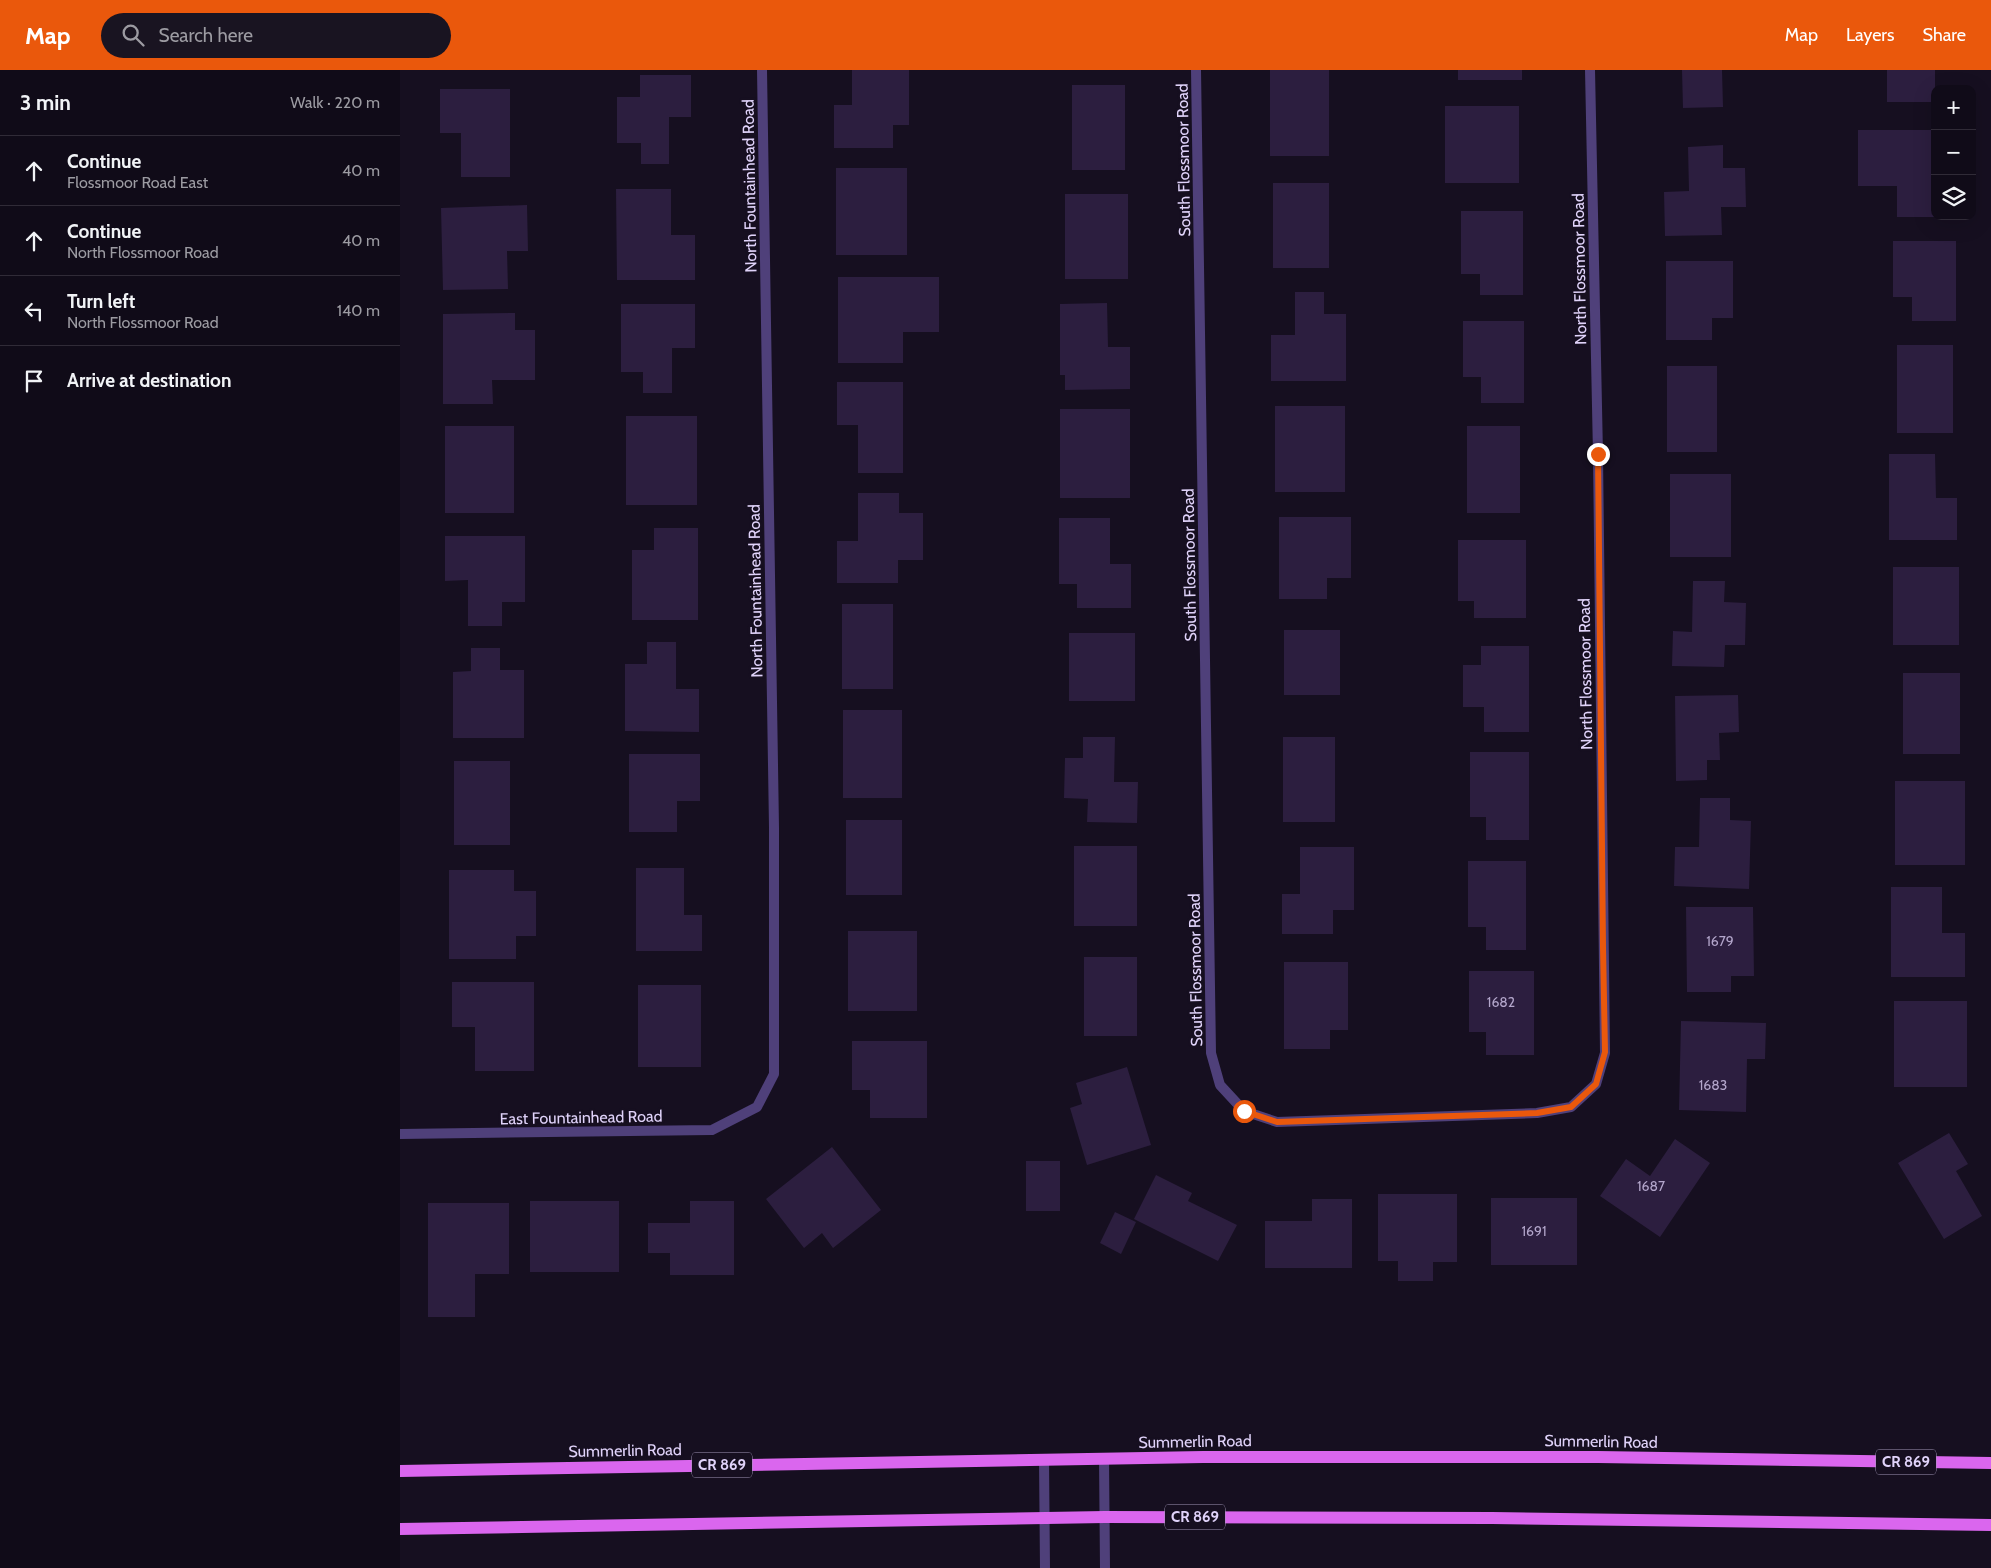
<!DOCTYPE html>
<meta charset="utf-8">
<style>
body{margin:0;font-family:Cabin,sans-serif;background:#191421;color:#f1f3f6}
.controls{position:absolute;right:15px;top:15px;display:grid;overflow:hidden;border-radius:10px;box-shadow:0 5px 20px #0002}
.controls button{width:45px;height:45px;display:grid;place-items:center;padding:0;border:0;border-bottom:1px solid #302b37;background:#100b18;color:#f1f3f6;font:25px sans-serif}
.stop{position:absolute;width:15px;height:15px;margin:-11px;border:4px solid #ea580c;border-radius:50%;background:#fff}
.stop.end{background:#ea580c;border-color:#fff;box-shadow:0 1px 5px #0008}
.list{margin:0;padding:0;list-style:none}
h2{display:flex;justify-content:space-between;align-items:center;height:65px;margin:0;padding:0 20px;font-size:21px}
h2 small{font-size:16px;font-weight:400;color:#9c9ba2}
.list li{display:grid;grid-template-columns:32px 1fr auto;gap:15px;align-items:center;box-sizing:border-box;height:70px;padding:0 20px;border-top:1px solid #302b37}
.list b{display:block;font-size:19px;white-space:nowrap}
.list p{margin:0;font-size:16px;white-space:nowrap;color:#9c9ba2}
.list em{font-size:16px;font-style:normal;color:#9c9ba2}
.icon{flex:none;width:28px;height:28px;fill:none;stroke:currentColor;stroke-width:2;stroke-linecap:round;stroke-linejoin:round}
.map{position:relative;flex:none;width:1591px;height:1498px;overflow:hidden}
header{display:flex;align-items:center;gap:30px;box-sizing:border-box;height:70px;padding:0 25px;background:#ea580c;color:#fff}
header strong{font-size:24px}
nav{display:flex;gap:28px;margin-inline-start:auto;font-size:18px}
.search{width:350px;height:45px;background:#191421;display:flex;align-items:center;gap:12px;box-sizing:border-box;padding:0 18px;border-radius:28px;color:#9c9ba2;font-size:19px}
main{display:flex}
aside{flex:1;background:#100b18}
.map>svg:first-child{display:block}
</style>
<header>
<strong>Map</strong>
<div class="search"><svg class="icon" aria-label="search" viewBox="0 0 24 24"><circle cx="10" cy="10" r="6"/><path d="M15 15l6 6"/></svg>Search here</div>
<nav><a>Map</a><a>Layers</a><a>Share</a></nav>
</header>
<main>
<aside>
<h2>3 min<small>Walk · 220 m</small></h2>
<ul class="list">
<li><svg class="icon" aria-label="ahead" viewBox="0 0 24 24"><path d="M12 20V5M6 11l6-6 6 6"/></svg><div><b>Continue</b><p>Flossmoor Road East</p></div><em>40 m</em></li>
<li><svg class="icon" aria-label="ahead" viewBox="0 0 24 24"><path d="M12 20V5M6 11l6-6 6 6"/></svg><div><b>Continue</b><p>North Flossmoor Road</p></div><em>40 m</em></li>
<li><svg class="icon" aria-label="left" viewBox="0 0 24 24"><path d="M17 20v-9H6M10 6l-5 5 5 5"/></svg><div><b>Turn left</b><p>North Flossmoor Road</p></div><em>140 m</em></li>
<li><svg class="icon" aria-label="arrive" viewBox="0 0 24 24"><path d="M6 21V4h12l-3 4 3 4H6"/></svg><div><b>Arrive at destination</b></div></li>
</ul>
</aside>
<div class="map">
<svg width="1591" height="1498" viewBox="0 0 1591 1498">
<rect width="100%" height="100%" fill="#160f20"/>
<g fill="#2c1e3f">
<polygon points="452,0 509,0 509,55 493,55 493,78 434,78 434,35 452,35"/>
<rect x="870" y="0" width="59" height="86"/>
<rect x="1058" y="0" width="64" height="10"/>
<polygon points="1282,0 1322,0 1323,37 1283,38"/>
<rect x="1487" y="0" width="48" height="32"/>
<polygon points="240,5 291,5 291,47 269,47 269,94 241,94 241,73 217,73 217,27 240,27"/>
<rect x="672" y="15" width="53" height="85"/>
<polygon points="40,19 110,19 110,107 61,107 61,63 40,63"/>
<rect x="1045" y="36" width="74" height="77"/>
<polygon points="1458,60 1532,60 1532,105 1535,105 1535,147 1497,147 1497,116 1458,116"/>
<polygon points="1323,75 1323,98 1345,98 1346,137 1321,137 1322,165 1265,166 1264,122 1289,121 1288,77"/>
<rect x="436" y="98" width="71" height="87"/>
<rect x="873" y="113" width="56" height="85"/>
<polygon points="216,119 271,119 271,165 295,165 295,210 217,210"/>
<rect x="665" y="124" width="63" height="85"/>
<polygon points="127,135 128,181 107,181 108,219 43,220 41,138"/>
<polygon points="1061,141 1123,141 1123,225 1080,225 1080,204 1061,204"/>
<polygon points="1493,171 1556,171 1556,251 1512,251 1512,227 1493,227"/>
<polygon points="1266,191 1333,191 1333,248 1312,248 1312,270 1266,270"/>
<polygon points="438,207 539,207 539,262 503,262 503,293 438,293"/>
<polygon points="895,222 924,222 924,244 946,244 946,311 871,311 871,265 895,265"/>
<polygon points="707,233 708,277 730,277 730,319 665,320 665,305 660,305 660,234"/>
<polygon points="221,234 295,234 295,278 272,278 272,323 243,323 243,302 221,302"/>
<polygon points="115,243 115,260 135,260 135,310 92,310 93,334 43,334 43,244"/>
<polygon points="1063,251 1124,251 1124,333 1081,333 1081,307 1063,307"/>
<rect x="1497" y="275" width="56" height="88"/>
<rect x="1267" y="296" width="50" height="86"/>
<polygon points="437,312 503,312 503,403 458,403 458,355 437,355"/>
<rect x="875" y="336" width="70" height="86"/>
<rect x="660" y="339" width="70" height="89"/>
<rect x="226" y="346" width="71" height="89"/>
<rect x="45" y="356" width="69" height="87"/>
<rect x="1067" y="356" width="53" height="87"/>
<polygon points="1489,384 1535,384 1536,428 1557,428 1557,470 1489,470"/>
<rect x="1270" y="404" width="61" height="83"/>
<polygon points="458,423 499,423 499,443 523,443 523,490 498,490 498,513 437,513 437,471 458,471"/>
<polygon points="879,447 951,447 951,508 927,508 927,529 879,529"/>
<polygon points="659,448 710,448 710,494 731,494 731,538 677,538 677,514 659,514"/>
<polygon points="254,458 298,458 298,550 232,550 232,480 254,480"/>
<polygon points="45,466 125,466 125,532 102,532 102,556 68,556 68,510 45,511"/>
<polygon points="1058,470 1126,470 1126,548 1074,548 1074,531 1058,531"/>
<rect x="1493" y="497" width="66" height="78"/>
<polygon points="1293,511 1325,511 1324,532 1346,533 1345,575 1325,575 1324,597 1272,596 1273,561 1292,562"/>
<rect x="442" y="534" width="51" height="85"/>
<rect x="884" y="560" width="56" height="65"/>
<rect x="669" y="563" width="66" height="68"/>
<polygon points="247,572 276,572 276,619 299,619 299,662 225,661 225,594 247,594"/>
<polygon points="1081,576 1129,576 1129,662 1084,662 1084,637 1063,637 1063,595 1081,595"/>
<polygon points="71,578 100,578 100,600 124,600 124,668 53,668 53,602 71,601"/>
<rect x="1503" y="603" width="57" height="81"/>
<polygon points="1338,625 1339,662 1319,663 1320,690 1307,690 1307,710 1276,711 1275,626"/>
<rect x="443" y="640" width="59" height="88"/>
<polygon points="683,667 715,667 714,712 738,712 737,753 687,752 688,729 664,728 665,688 683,688"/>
<rect x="883" y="667" width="52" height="85"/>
<polygon points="1070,682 1129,682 1129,770 1086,770 1086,747 1070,747"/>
<polygon points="229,684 300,684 300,731 277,731 277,762 229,762"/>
<rect x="54" y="691" width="56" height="84"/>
<rect x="1495" y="711" width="70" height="84"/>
<polygon points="1300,728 1330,728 1330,750 1351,751 1349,819 1274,816 1275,777 1299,777"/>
<rect x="446" y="750" width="56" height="75"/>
<rect x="674" y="776" width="63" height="80"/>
<polygon points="900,777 954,777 954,840 933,840 933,864 882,864 882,824 900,824"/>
<polygon points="1068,791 1126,791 1126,880 1086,880 1086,857 1068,857"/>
<polygon points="236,798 284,798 284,845 302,845 302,881 236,881"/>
<polygon points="49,800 114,800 114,821 136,821 136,866 116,866 116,889 49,889"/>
<polygon points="1491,817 1542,817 1542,863 1565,863 1565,907 1491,907"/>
<polygon points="1286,837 1353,837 1354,906 1331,906 1331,922 1287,922"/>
<rect x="448" y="861" width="69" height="80"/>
<rect x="684" y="887" width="53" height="79"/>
<polygon points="884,892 948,892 948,960 930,960 930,979 884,979"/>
<polygon points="1069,901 1134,901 1134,985 1086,985 1086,962 1069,962"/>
<polygon points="52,912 134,912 134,1001 75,1001 75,957 52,957"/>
<rect x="238" y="915" width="63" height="82"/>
<rect x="1494" y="931" width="73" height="86"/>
<polygon points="1281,951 1366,953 1365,989 1347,989 1346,1042 1279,1040"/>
<polygon points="452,971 527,971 527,1048 470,1048 470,1020 452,1020"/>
<polygon points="727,997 751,1075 687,1095 670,1038 682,1034 676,1013"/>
<polygon points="1549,1063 1568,1094 1556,1101 1582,1146 1544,1169 1498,1093"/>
<polygon points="1275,1069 1310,1093 1260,1167 1200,1126 1226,1089 1250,1106"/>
<polygon points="432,1077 481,1140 433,1178 422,1163 404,1178 366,1129"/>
<rect x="626" y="1091" width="34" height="50"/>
<polygon points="756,1105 792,1123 788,1131 837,1155 818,1191 734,1149"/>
<polygon points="978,1124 1057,1124 1057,1192 1033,1192 1033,1211 998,1211 998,1191 978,1191"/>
<rect x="1091" y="1128" width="86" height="67"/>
<polygon points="912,1129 952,1129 952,1198 865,1198 865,1151 912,1151"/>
<rect x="130" y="1131" width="89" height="71"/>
<polygon points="290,1131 334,1131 334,1205 270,1205 270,1183 248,1183 248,1153 290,1153"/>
<polygon points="28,1133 109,1133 109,1204 75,1204 75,1247 28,1247"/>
<polygon points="715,1142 736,1152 721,1184 700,1173"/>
</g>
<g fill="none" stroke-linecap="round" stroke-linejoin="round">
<g stroke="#4f407a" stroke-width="10">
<polyline points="796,0 811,983 820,1015 844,1041 877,1052 1137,1043 1171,1037 1196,1014 1205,983 1198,384 1190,0"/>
<polyline points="0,1064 312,1060 357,1037 374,1004 374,758 362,0"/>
<polyline points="704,1388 705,1498"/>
<polyline points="644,1389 645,1498"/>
</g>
<g stroke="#da66ee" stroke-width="12">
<polyline points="0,1401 803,1387 1198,1387 1591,1393"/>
<polyline points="0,1459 705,1447 1092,1448 1591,1455"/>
</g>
</g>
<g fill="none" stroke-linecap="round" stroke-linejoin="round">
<polyline stroke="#ea580c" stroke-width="6" points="844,1041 877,1052 1137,1043 1171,1037 1196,1014 1205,982 1203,877 1198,384"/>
</g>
<g text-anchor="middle" stroke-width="5" stroke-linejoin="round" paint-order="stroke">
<g font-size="14" fill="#b3a6cb">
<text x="1320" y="876">1679</text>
<text x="1101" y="937">1682</text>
<text x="1313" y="1020">1683</text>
<text x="1251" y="1121">1687</text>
<text x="1134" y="1166">1691</text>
</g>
<g fill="#160f20" stroke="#a398b9" stroke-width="1">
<rect x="1476" y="1379.5" width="60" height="25" rx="4"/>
<rect x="292" y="1382.5" width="60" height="25" rx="4"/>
<rect x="765" y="1434.5" width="60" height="25" rx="4"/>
</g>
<g font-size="15" font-weight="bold" fill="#e0d3fa">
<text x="1506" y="1397">CR 869</text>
<text x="322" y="1400">CR 869</text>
<text x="795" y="1452">CR 869</text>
</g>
<g font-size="16" fill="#e0d3fa" stroke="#160f20">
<text transform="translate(783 90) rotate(-91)" y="6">South Flossmoor Road</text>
<text transform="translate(349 116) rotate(-91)" y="6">North Fountainhead Road</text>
<text transform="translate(1179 199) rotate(-91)" y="6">North Flossmoor Road</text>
<text transform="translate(789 495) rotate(-91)" y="6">South Flossmoor Road</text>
<text transform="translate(355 521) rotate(-91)" y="6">North Fountainhead Road</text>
<text transform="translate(1185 604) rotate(-91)" y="6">North Flossmoor Road</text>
<text transform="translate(795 900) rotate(-91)" y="6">South Flossmoor Road</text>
<text transform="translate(181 1047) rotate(-1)" y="6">East Fountainhead Road</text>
<text transform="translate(795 1371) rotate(-1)" y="6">Summerlin Road</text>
<text transform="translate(1201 1371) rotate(1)" y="6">Summerlin Road</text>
<text transform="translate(225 1380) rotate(-1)" y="6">Summerlin Road</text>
</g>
</g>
</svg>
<div class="controls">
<button>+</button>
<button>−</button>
<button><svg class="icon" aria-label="layers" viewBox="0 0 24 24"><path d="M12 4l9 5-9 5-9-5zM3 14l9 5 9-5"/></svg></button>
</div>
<div class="stop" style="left:844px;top:1041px"></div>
<div class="stop end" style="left:1198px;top:384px"></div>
</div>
</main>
